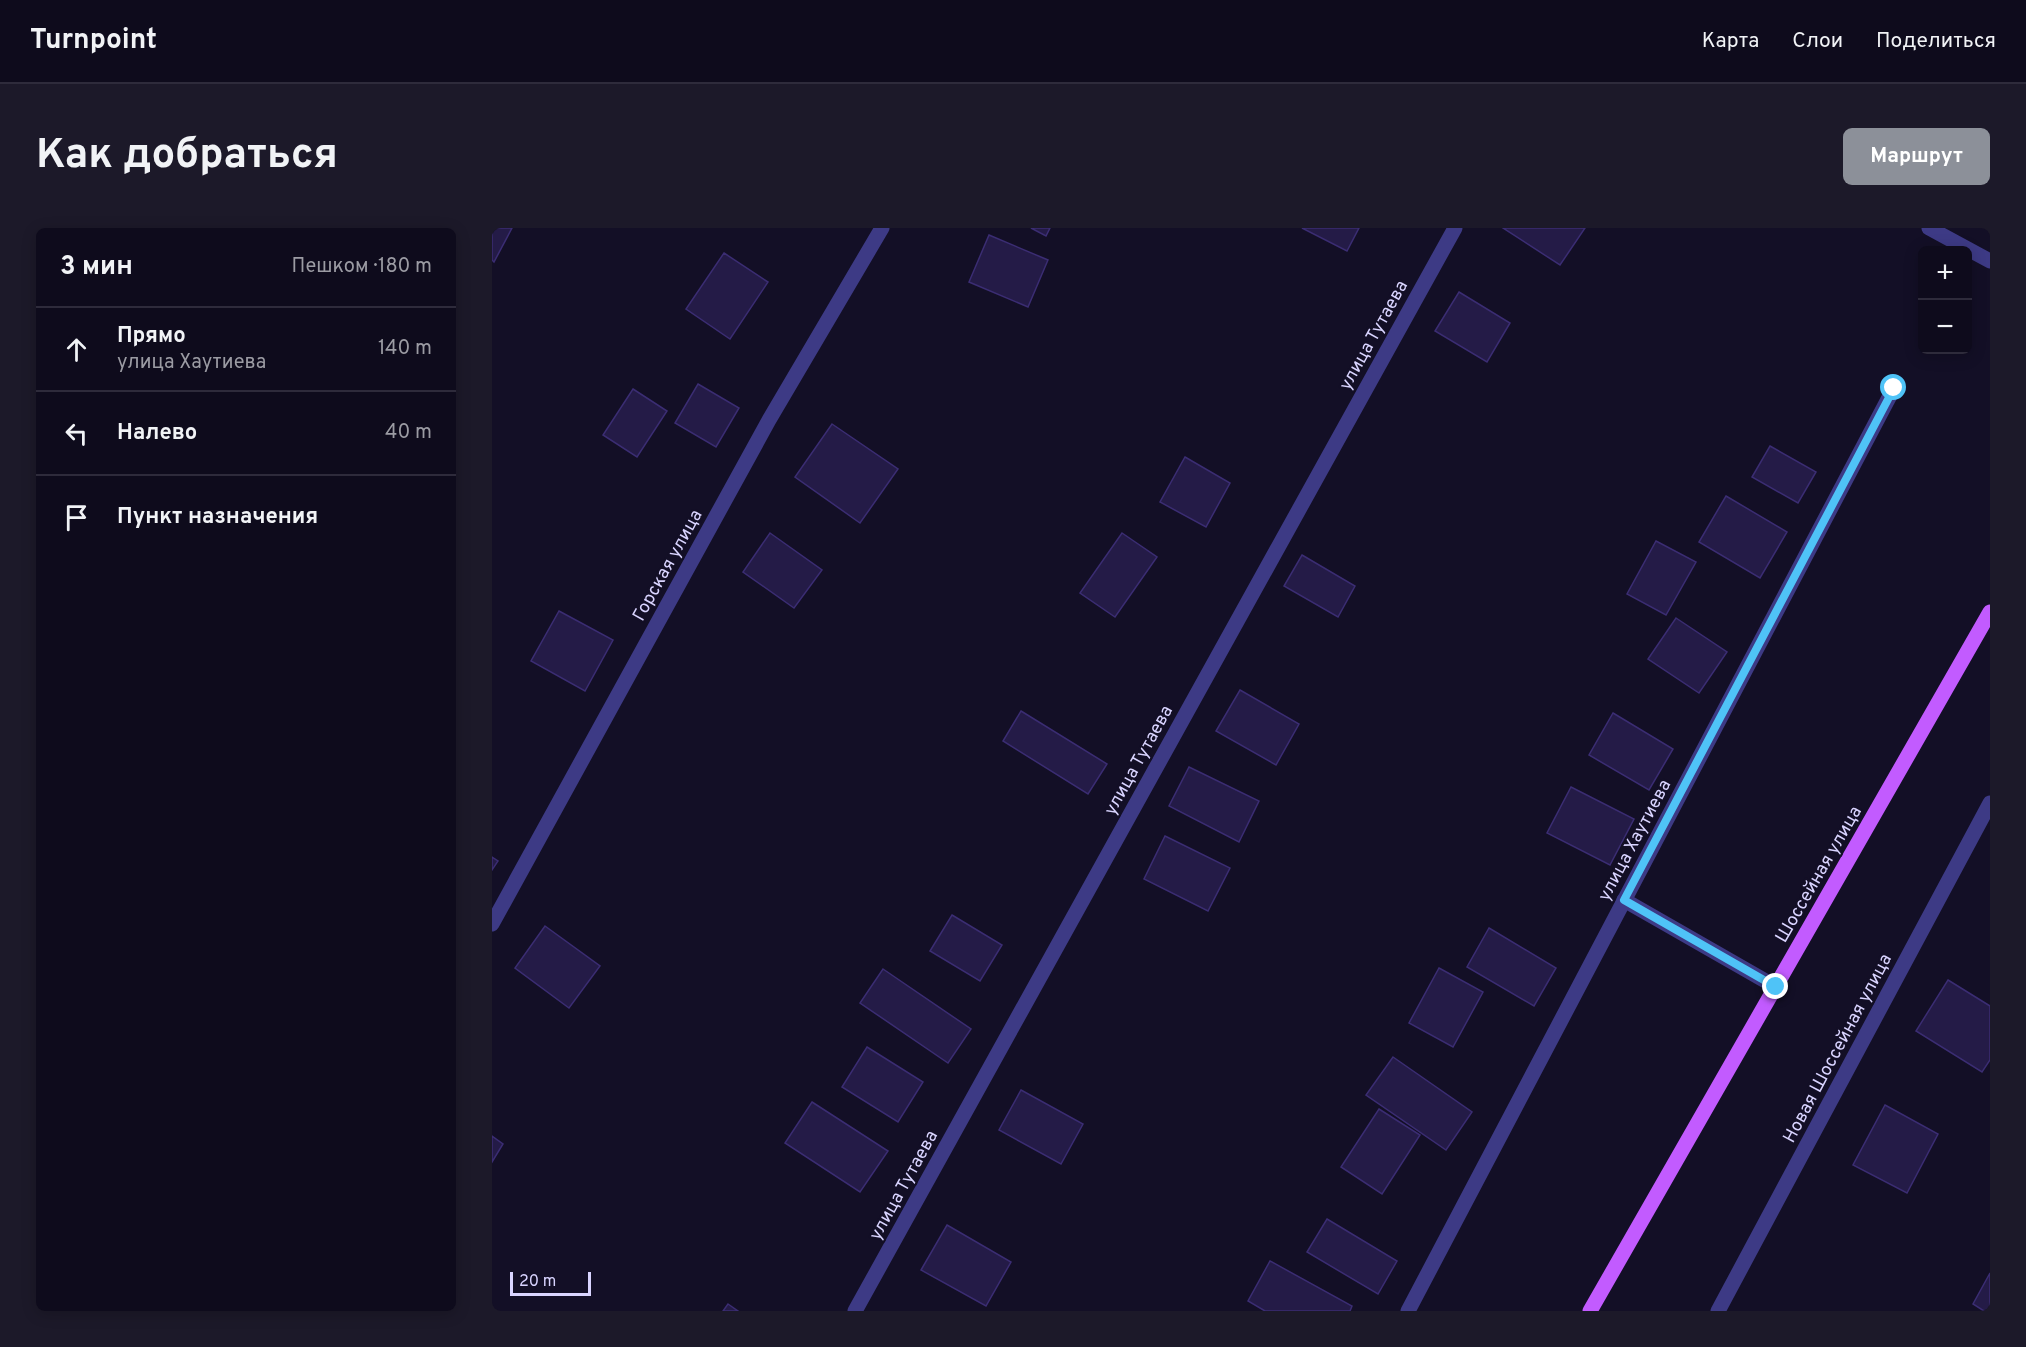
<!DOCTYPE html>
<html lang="ru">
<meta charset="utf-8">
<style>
body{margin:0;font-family:Overpass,sans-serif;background:#1c1929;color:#f1f3f6}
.controls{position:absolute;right:18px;top:18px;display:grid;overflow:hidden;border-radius:9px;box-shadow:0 3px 15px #0003}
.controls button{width:54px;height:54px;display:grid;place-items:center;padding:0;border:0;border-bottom:2px solid #2e2b3b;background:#0e0b1c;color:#f1f3f6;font:30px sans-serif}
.scale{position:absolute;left:18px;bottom:15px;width:81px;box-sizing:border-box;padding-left:6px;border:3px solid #d9d4ff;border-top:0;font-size:16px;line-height:21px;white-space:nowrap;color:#d9d4ff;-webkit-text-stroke:4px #130f26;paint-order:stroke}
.stop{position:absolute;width:18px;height:18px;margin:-14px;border:4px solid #4fc3f7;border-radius:50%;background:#fff}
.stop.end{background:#4fc3f7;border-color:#fff;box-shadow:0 2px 6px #0008}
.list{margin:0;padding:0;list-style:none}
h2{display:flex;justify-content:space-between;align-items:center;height:78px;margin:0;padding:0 24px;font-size:26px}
h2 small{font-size:20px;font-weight:400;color:#9b9ba3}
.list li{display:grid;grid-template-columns:39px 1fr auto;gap:18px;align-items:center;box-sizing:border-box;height:84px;padding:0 24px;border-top:2px solid #2e2b3b}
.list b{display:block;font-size:22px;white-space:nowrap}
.list p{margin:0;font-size:20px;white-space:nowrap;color:#9b9ba3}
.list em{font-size:20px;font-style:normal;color:#9b9ba3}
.icon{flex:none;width:33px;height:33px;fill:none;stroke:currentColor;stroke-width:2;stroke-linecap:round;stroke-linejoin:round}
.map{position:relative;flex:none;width:1498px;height:1083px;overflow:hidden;border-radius:9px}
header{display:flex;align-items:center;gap:36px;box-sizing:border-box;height:84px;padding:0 30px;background:#0e0b1c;border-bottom:2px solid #2e2b3b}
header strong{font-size:28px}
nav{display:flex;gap:33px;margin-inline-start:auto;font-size:21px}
.intro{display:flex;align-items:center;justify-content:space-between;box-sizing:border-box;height:144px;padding:0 36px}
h1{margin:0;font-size:42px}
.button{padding:15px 27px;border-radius:9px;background:#8c9099;color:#fff;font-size:21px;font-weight:700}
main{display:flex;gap:36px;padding:0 36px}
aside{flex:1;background:#0e0b1c;border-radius:9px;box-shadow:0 3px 15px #0003}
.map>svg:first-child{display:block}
</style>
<header>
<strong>Turnpoint</strong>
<nav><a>Карта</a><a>Слои</a><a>Поделиться</a></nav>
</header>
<div class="intro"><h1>Как добраться</h1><a class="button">Маршрут</a></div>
<main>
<aside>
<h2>3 мин<small>Пешком · 180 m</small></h2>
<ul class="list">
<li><svg class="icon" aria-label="ahead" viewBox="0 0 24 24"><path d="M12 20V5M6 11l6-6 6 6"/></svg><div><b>Прямо</b><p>улица Хаутиева</p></div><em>140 m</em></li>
<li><svg class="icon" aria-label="left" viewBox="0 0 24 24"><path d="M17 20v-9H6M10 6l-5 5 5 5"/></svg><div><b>Налево</b></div><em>40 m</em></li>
<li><svg class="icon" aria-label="arrive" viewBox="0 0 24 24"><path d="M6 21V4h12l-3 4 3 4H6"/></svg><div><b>Пункт назначения</b></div></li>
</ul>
</aside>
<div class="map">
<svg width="1498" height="1083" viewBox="0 0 1498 1083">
<rect width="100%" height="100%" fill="#130f26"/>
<g fill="#241b47" stroke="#3b2d73" stroke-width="1.5">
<polygon points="0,0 20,0 2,34 0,32"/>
<polygon points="539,0 558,0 554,8"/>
<polygon points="810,0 867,0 855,23"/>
<polygon points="1011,0 1093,0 1068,37"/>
<polygon points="497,7 556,32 536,79 477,54"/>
<polygon points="232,25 276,54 238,111 194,81"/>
<polygon points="967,64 1018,95 995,134 943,103"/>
<polygon points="206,156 247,180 224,219 183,195"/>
<polygon points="141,161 175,183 145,229 111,207"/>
<polygon points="340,196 406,241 368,295 303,249"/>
<polygon points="1278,218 1324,244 1306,275 1260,249"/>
<polygon points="693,229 738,255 714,299 668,274"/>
<polygon points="1234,268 1295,304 1268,350 1207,314"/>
<polygon points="278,305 330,342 302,380 251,344"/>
<polygon points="630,305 665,329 623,389 588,365"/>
<polygon points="1164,313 1204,334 1174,387 1135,366"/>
<polygon points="810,327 863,358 846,389 792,358"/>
<polygon points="67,383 121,412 93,463 39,433"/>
<polygon points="1184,390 1235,424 1207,465 1156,431"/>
<polygon points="748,462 807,496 784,537 724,503"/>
<polygon points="529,483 615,536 596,566 511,513"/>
<polygon points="1121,485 1181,521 1157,562 1097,527"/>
<polygon points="697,539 767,573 747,614 677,578"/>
<polygon points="1079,559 1142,591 1118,637 1055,605"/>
<polygon points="673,608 738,640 716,683 652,651"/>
<polygon points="0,629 6,633 0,642"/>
<polygon points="460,687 510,717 488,753 438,723"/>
<polygon points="53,698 108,738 77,780 23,740"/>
<polygon points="997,700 1064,740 1042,778 975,739"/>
<polygon points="947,740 991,764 961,819 917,795"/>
<polygon points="391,741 479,801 456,835 368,775"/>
<polygon points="1456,752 1498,778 1498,832 1490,844 1424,803"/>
<polygon points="375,819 431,854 406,894 350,859"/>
<polygon points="901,829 980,884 954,922 874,867"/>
<polygon points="529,862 591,896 569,936 507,902"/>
<polygon points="320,874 396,923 368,964 293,915"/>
<polygon points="1393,877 1446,906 1415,965 1361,937"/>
<polygon points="887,881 928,907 890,966 849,939"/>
<polygon points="0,908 11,916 0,934"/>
<polygon points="835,991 905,1033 886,1066 815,1024"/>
<polygon points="455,997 519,1034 494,1078 429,1042"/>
<polygon points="778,1033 860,1078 858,1083 773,1083 756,1073"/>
<polygon points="1498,1045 1498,1083 1492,1083 1481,1076"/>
<polygon points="236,1076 246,1083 231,1083"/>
</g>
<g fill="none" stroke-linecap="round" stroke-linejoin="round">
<g stroke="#3d3a85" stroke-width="15">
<polyline points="1437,0 1498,33"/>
<polyline points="1132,672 1284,759"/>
<polyline points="0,696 277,192 390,0"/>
<polyline points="363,1083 963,0"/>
<polyline points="916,1083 1402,160"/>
<polyline points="1226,1083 1498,575"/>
</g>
<polyline stroke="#c25bff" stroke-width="15" points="1098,1083 1498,384"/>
</g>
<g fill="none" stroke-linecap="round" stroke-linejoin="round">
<polyline stroke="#4fc3f7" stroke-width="8" points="1284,759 1132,672 1402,160"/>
</g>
<g text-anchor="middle" stroke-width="4.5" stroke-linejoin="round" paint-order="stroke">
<g font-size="18" fill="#d9d4ff" stroke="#130f26">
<text transform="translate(881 107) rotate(-61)" y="6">улица Тутаева</text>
<text transform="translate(175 337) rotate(-61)" y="6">Горская улица</text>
<text transform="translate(646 532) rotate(-61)" y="6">улица Тутаева</text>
<text transform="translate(1142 612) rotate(-62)" y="6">улица Хаутиева</text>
<text transform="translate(1326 646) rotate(-60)" y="6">Шоссейная улица</text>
<text transform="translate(1345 820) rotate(-62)" y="6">Новая Шоссейная улица</text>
<text transform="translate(411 957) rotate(-61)" y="6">улица Тутаева</text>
</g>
</g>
</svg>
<div class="controls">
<button>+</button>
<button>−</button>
</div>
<div class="scale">20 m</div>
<div class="stop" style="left:1402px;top:160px"></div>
<div class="stop end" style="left:1284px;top:759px"></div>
</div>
</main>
